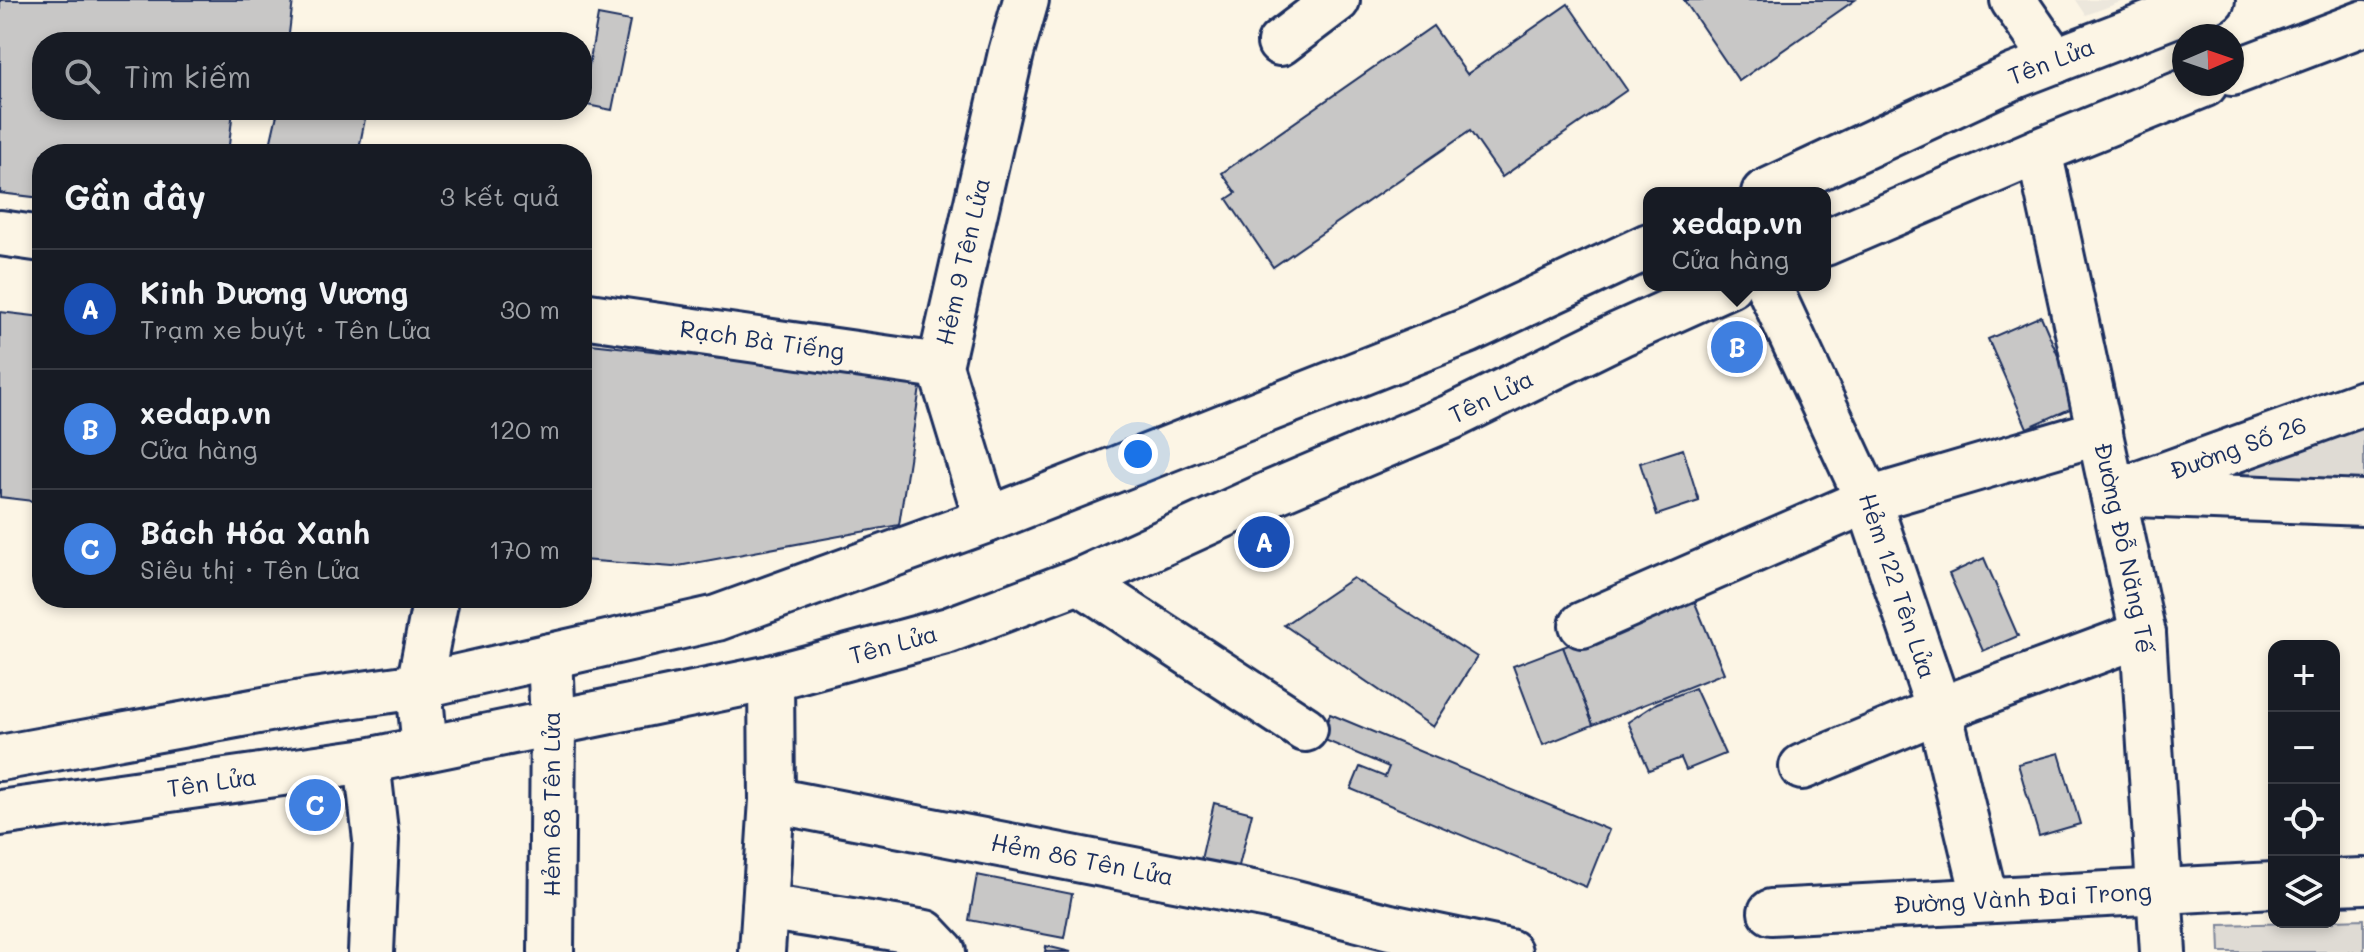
<!DOCTYPE html>
<html lang="vi">
<meta charset="utf-8">
<style>
body{margin:0;font-family:Mali,sans-serif;background:#20242c;color:#f1f3f6}
.controls{position:absolute;right:24px;bottom:24px;display:grid;overflow:hidden;border-radius:16px;box-shadow:0 4px 12px #0003}
.controls button{width:72px;height:72px;display:grid;place-items:center;padding:0;border:0;border-bottom:2px solid #363941;background:#171b24;color:#f1f3f6;font:40px sans-serif}
.compass{position:absolute;left:2172px;top:24px;width:72px;height:72px;border-radius:50%;background:#171b24;box-shadow:0 4px 12px #0003;rotate:88deg}
.you{position:absolute;left:1138px;top:454px;width:28px;height:28px;margin:-20px;border:6px solid #fff;border-radius:50%;background:#1a73e8;box-shadow:0 0 0 12px #1a73e833}
.badge{display:grid;place-items:center;width:52px;height:52px;border-radius:50%;background:#c8321e;color:#fff;font-size:26px;font-weight:700}
.pin{position:absolute;translate:-50% -50%;border:4px solid #fff;box-shadow:0 2px 8px #0006}
.popup{position:absolute;left:1643px;top:187px;width:188px;height:104px;box-sizing:border-box;display:grid;place-content:center;border-radius:16px;background:#171b24;filter:drop-shadow(0 2px 6px #0005);font-size:26px;white-space:nowrap;color:#9ea1a6}
.popup b{font-size:30px;color:#f1f3f6}
.popup::after{content:'';position:absolute;left:50%;top:100%;margin-left:-16px;border:16px solid transparent;border-top-color:#171b24}
.list{margin:0;padding:0;list-style:none}
h2{display:flex;justify-content:space-between;align-items:center;height:104px;margin:0;padding:0 32px;font-size:34px}
h2 small{font-size:26px;font-weight:400;color:#9ea1a6}
.list li{display:grid;grid-template-columns:52px 1fr auto;gap:24px;align-items:center;box-sizing:border-box;height:120px;padding:0 32px;border-top:2px solid #363941}
.list b{display:block;font-size:30px;white-space:nowrap}
.list p{margin:0;font-size:26px;white-space:nowrap;color:#9ea1a6}
.list em{font-size:26px;font-style:normal;color:#9ea1a6}
.icon{flex:none;width:44px;height:44px;fill:none;stroke:currentColor;stroke-width:2;stroke-linecap:round;stroke-linejoin:round}
.map{position:relative;flex:none;width:2364px;height:952px;overflow:hidden}
.search{position:absolute;background:#171b24;box-shadow:0 4px 12px #0003;left:32px;top:32px;width:560px;height:88px;display:flex;align-items:center;gap:20px;box-sizing:border-box;padding:0 28px;border-radius:32px;color:#9ea1a6;font-size:30px}
.panel{position:absolute;background:#171b24;box-shadow:0 4px 12px #0003;left:32px;top:144px;width:560px;height:464px;border-radius:32px}
.map>svg:first-child{display:block}
</style>
<div class="map">
<svg width="2364" height="952" viewBox="0 0 2364 952">
<rect width="100%" height="100%" fill="#fcf5e5"/>
<filter id="ink" filterUnits="userSpaceOnUse"><feTurbulence type="fractalNoise" baseFrequency=".0125" numOctaves="2"/><feDisplacementMap in="SourceGraphic" scale="16" xChannelSelector="R" yChannelSelector="G"/><feConvolveMatrix kernelMatrix="1 2 1 2 8 2 1 2 1" color-interpolation-filters="sRGB"/></filter>
<g filter="url(#ink)">
<polygon fill="#ece7dc" points="2076,0 2126,0 2086,15"/>
<g fill="#dfdbd4" stroke="#7d8599" stroke-width="2">
<polygon points="2364,418 2364,488 2180,482"/>
<polygon points="2364,919 2364,952 2220,952 2219,925 2334,922 2334,920"/>
</g>
<g fill="#c8c7c6" stroke="#1b2f5e" stroke-width="2">
<polygon points="0,0 293,0 288,42 42,42 42,110 233,110 228,154 42,154 42,198 0,193"/>
<polygon points="1684,0 1855,0 1739,81"/>
<polygon points="1568,4 1627,90 1502,177 1470,131 1273,267 1227,199 1236,193 1222,173 1433,26 1467,74"/>
<polygon points="598,15 630,21 612,110 582,104"/>
<polygon points="278,110 327,110 365,119 358,154 268,154"/>
<polygon points="0,312 42,317 42,502 0,497"/>
<polygon points="2041,316 2079,405 2027,428 1988,339"/>
<polygon points="582,343 921,381 899,525 673,567 582,560"/>
<polygon points="1683,449 1699,501 1657,515 1640,463"/>
<polygon points="1984,558 2018,636 1983,651 1949,574"/>
<polygon points="1353,578 1477,657 1433,727 1284,625"/>
<polygon points="1693,598 1724,673 1593,725 1563,647"/>
<polygon points="1563,647 1593,725 1543,745 1513,666"/>
<polygon points="1695,688 1725,754 1686,770 1681,758 1649,770 1628,722 1657,703"/>
<polygon points="1330,714 1609,830 1586,887 1351,789 1360,767 1385,777 1389,767 1320,738"/>
<polygon points="2059,753 2080,824 2039,836 2018,764"/>
<polygon points="1214,803 1252,813 1236,878 1199,868"/>
<polygon points="977,875 1072,894 1064,938 969,920"/>
<polygon points="1046,946 1071,952 1045,952"/>
</g>
<g fill="none" stroke-linecap="round" stroke-linejoin="round">
<g stroke="#1b2f5e" stroke-width="50">
<g id="minor">
<polyline points="2013,0 2055,61"/>
<polyline points="1280,43 1337,0"/>
<path id="s1" d="M2039,151L2143,634L2163,952"/>
<polyline points="0,233 42,239"/>
<path id="s2" d="M1768,285L1868,500L1939,710L1985,900"/>
<path id="s3" d="M582,315L940,366"/>
<path id="s4" d="M2114,493L2364,403"/>
<polyline points="2136,494 2364,503"/>
<path id="s5" d="M987,520L940,366L1011,53L1026,0"/>
<polyline points="1079,581 1305,729"/>
<polyline points="1582,625 1868,500 2100,432"/>
<polyline points="550,656 553,723 551,952"/>
<polyline points="425,749 419,686 436,598"/>
<polyline points="367,761 376,840 371,952"/>
<polyline points="1802,767 1939,710 2143,634"/>
<path id="s6" d="M772,800L1268,896L1390,927L1509,952"/>
<polyline points="2334,882 2364,881"/>
<polyline points="765,907 925,933 943,952"/>
<path id="s7" d="M1771,912L2274,885"/>
<polyline points="762,952 772,800 771,678"/>
</g>
</g>
<g stroke="#1b2f5e" stroke-width="50">
<g id="major">
<polyline points="2232,73 2364,23"/>
<path id="s8" d="M1764,193L2015,76L2212,0"/>
<polyline points="1825,243 2039,151 2205,84"/>
<polyline points="0,758 313,701 419,686 717,618 987,520 1467,331 1649,246"/>
<path id="s9" d="M0,813L367,761L771,678L949,630L1079,581L1274,492L1451,417L1620,334L1729,285"/>
</g>
</g>
<use href="#minor" stroke="#fcf5e5" stroke-width="44"/>
<use href="#major" stroke="#fcf5e5" stroke-width="44"/>
</g>
</g>
<g text-anchor="middle" stroke-width="6" stroke-linejoin="round" paint-order="stroke">
<g font-size="24" fill="#1b2f5e" stroke="#fcf5e5">
<text dy="8" stroke="none"><textPath href="#s8" startOffset="316">Tên Lửa</textPath></text>
<text dy="8" stroke="none"><textPath href="#s5" startOffset="268">Hẻm 9 Tên Lửa</textPath></text>
<text dy="8" stroke="none"><textPath href="#s3" startOffset="182">Rạch Bà Tiếng</textPath></text>
<text dy="8" stroke="none"><textPath href="#s9" startOffset="1558">Tên Lửa</textPath></text>
<text dy="8" stroke="none"><textPath href="#s4" startOffset="132">Đường Số 26</textPath></text>
<text dy="8" stroke="none"><textPath href="#s1" startOffset="406">Đường Đỗ Năng Tế</textPath></text>
<text dy="8" stroke="none"><textPath href="#s2" startOffset="328">Hẻm 122 Tên Lửa</textPath></text>
<text dy="8" stroke="none"><textPath href="#s9" startOffset="910">Tên Lửa</textPath></text>
<text dy="8" stroke="none"><textPath href="#s9" startOffset="214">Tên Lửa</textPath></text>
<text transform="translate(552 804) rotate(-90)" y="8">Hẻm 68 Tên Lửa</text>
<text dy="8" stroke="none"><textPath href="#s6" startOffset="316">Hẻm 86 Tên Lửa</textPath></text>
<text dy="8" stroke="none"><textPath href="#s7" startOffset="252">Đường Vành Đai Trong</textPath></text>
</g>
</g>
</svg>
<div class="controls">
<button>+</button>
<button>−</button>
<button><svg class="icon" aria-label="locate" viewBox="0 0 24 24"><circle cx="12" cy="12" r="6"/><path d="M12 2v4M12 18v4M2 12h4M18 12h4"/></svg></button>
<button><svg class="icon" aria-label="layers" viewBox="0 0 24 24"><path d="M12 4l9 5-9 5-9-5zM3 14l9 5 9-5"/></svg></button>
</div>
<svg class="compass" viewBox="-18 -18 36 36"><path d="M0-13l5 13h-10z" fill="#e53935"/><path d="M0 13l5-13h-10z" fill="#9ea1a6"/></svg>
<div class="you"></div>
<div class="pin badge" style="left:1264px;top:542px;background:#1a4fb4">A</div>
<div class="pin badge" style="left:1737px;top:347px;background:#3f7fe0">B</div>
<div class="popup"><b>xedap.vn</b>Cửa hàng</div>
<div class="pin badge" style="left:315px;top:805px;background:#3f7fe0">C</div>
<div class="search"><svg class="icon" aria-label="search" viewBox="0 0 24 24"><circle cx="10" cy="10" r="6"/><path d="M15 15l6 6"/></svg>Tìm kiếm</div>
<section class="panel">
<h2>Gần đây<small>3 kết quả</small></h2>
<ul class="list">
<li><span class="badge" style="background:#1a4fb4">A</span><div><b>Kinh Dương Vương</b><p>Trạm xe buýt · Tên Lửa</p></div><em>30 m</em></li>
<li><span class="badge" style="background:#3f7fe0">B</span><div><b>xedap.vn</b><p>Cửa hàng</p></div><em>120 m</em></li>
<li><span class="badge" style="background:#3f7fe0">C</span><div><b>Bách Hóa Xanh</b><p>Siêu thị · Tên Lửa</p></div><em>170 m</em></li>
</ul>
</section>
</div>
